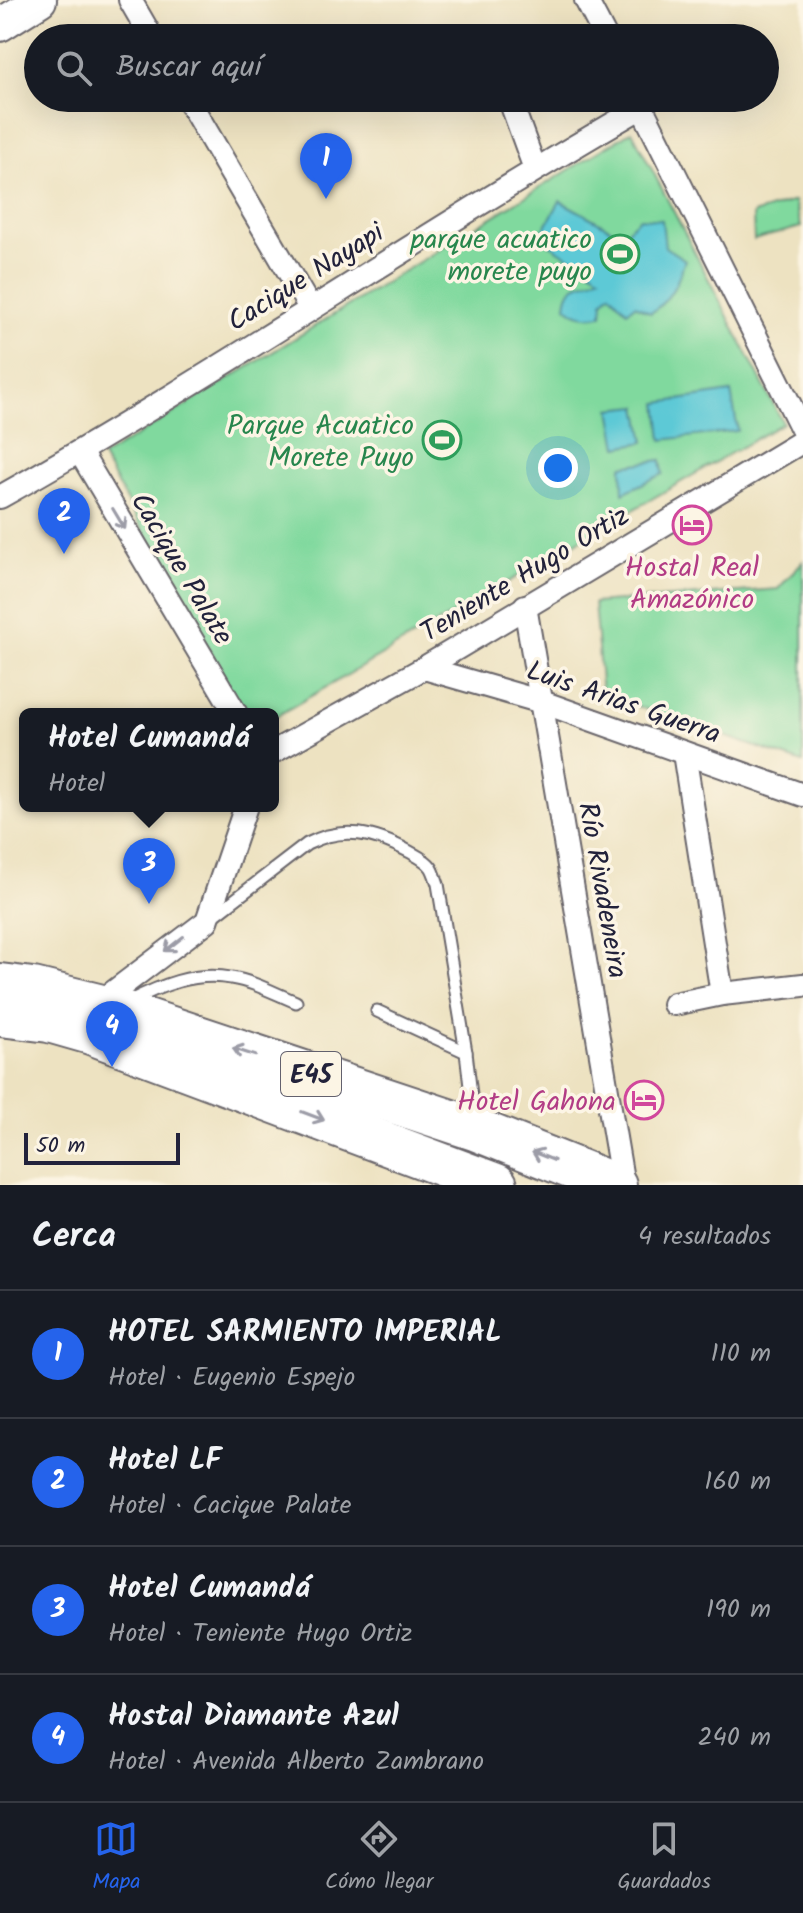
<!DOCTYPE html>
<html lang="es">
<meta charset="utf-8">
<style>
body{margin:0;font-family:Kalam,sans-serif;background:#20242c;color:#f1f3f6}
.scale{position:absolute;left:24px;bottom:20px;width:156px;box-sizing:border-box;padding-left:8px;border:4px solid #22223b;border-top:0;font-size:22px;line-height:28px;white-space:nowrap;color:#22223b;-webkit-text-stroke:6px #fcf5e5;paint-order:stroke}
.you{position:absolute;left:558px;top:468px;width:28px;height:28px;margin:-20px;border:6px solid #fff;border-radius:50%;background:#1a73e8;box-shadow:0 0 0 12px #1a73e833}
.badge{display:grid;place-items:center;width:52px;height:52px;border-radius:50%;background:#2563eb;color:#fff;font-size:26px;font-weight:700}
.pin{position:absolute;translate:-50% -66px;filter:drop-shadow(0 2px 4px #0008)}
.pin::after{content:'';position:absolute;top:42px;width:28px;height:24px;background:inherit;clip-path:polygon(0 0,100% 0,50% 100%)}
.popup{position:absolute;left:19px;top:708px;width:260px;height:104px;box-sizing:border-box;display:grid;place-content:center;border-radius:12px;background:#171b24;filter:drop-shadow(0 2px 6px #0005);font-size:26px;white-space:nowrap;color:#9ea1a6}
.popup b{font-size:30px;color:#f1f3f6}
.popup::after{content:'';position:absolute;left:50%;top:100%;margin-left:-16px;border:16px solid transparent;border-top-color:#171b24}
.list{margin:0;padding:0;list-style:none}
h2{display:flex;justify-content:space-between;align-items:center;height:104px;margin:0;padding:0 32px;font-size:34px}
h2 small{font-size:26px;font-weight:400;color:#9ea1a6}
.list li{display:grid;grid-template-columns:52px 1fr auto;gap:24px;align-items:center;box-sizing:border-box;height:128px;padding:0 32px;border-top:2px solid #363941}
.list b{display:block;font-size:30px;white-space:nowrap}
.list p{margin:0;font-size:26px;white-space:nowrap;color:#9ea1a6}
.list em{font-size:26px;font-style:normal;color:#9ea1a6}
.icon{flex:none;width:44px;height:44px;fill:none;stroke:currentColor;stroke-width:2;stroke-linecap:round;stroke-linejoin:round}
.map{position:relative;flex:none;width:803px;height:1185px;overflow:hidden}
.search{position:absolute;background:#171b24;box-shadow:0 8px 32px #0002;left:24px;right:24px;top:24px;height:88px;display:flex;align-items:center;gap:20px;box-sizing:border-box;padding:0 28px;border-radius:44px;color:#9ea1a6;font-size:30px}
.sheet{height:616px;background:#171b24}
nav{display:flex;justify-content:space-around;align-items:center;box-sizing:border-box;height:112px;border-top:2px solid #363941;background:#171b24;font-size:22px;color:#9ea1a6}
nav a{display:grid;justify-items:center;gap:4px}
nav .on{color:#2563eb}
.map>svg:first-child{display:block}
</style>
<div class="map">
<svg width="803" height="1185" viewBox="0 0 803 1185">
<rect width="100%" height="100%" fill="#fcf5e5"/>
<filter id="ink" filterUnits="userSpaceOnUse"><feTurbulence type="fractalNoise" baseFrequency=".0125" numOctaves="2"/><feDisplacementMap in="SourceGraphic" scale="16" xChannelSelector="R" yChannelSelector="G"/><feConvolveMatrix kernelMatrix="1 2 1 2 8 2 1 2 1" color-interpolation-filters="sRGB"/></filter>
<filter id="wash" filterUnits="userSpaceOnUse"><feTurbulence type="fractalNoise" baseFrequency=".006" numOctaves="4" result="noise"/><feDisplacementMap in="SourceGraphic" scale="32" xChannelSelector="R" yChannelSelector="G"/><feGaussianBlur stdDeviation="1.8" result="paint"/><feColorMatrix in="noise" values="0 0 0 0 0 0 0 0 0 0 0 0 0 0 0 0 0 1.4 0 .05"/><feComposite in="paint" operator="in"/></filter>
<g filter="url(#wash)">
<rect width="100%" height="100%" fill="#ede2c1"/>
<g fill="#80d99e" stroke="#517e6c" stroke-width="2">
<polygon points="632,131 783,423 273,718 273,714 244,714 102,457"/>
<polygon points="794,201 801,227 754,240 753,214"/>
<polygon points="803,561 803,763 602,694 594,603 778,589"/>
</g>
<g fill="#5dc9d6" stroke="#407688" stroke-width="2">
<path d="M560,201L622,235L640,218L662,220L665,247L685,260C677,283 672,298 651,313L635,305L627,311L610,293L603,301L602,315C587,317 577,317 566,306C569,278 583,287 600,276L539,238Z"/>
<polygon points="731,392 738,431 662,440 658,403"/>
<polygon points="638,406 645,442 618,447 611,409"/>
<polygon points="661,460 663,474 623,493 622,466"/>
</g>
</g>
<g filter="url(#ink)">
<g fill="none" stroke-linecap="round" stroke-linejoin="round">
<g stroke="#69656a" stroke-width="15">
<g id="lane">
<path d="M211,918L307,844C343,825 375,833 410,852C417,856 426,860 431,867C434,871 436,879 438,884L466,1052L474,1121"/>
<path d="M128,1002C160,986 194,971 231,978C253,981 276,994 296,1002"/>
<polyline points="377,1011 466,1052"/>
</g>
</g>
<g stroke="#69656a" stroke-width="26">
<g id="street">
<polyline points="130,0 152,38"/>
<polyline points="586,0 606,38"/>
<polyline points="187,98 310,308"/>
<polyline points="505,98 511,103 535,169"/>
<polyline points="637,98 803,431"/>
<polyline points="80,452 236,714"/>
<path d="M0,497C218,374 425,232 642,107"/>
<polyline points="525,606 623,1185"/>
<polyline points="424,668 542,702 803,795"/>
<polyline points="273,752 424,668 803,441"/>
<polyline points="684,753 722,994"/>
<polyline points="674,1004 722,994 803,985"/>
<polyline points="95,1006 207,921 246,806"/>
</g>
</g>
<g stroke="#69656a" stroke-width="36">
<polyline id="secondary" points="0,25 40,0"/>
</g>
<g stroke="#69656a" stroke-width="46">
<g id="highway">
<polyline points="0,985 33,989 114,1009 475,1129 615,1185"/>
<polyline points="0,1015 49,1021 91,1033 496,1185"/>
</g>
</g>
<use href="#lane" stroke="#fff" stroke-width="11"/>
<use href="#street" stroke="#fff" stroke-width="22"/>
<use href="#secondary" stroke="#fff" stroke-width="32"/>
<use href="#highway" stroke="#fff" stroke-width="42"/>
</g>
<defs><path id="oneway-shaft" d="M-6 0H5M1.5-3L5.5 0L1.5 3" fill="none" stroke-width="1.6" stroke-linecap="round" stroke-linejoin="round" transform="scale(2)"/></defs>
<g stroke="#9c9ca7">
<use href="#oneway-shaft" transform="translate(119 519) rotate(59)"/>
<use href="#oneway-shaft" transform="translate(174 944) rotate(142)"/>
<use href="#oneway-shaft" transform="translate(244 1052) rotate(-162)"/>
<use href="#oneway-shaft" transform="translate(313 1116) rotate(21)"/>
<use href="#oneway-shaft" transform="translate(543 1156) rotate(-158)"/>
</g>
</g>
<defs>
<g id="stadium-ring" transform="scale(2)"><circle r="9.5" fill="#fcf5e5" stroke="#2e9e5b" stroke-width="1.5"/><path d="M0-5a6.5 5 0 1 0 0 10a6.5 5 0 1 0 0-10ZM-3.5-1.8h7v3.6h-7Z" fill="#2e9e5b"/></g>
<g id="hotel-ring" transform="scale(2)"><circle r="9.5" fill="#fcf5e5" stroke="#d1479c" stroke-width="1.5"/><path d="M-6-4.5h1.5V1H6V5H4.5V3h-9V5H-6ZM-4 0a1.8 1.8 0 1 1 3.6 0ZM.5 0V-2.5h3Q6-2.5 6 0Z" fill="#d1479c"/></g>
</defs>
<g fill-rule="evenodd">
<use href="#stadium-ring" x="620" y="254"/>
<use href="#stadium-ring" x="442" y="440"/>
<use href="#hotel-ring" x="692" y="525"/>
<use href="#hotel-ring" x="644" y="1100"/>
</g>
<g text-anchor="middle" stroke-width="7" stroke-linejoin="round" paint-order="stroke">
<rect fill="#fcf5e5" stroke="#63616e" stroke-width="2" x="281" y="1052" width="60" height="44" rx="6"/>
<g font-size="26" font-weight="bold" fill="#22223b">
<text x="311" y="1083">E45</text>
</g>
<g font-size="28" fill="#27864d" stroke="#fcf5e5" text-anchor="end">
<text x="592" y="248">parque acuatico<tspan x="592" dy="32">morete puyo</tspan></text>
<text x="414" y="434">Parque Acuatico<tspan x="414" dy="32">Morete Puyo</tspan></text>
</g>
<g font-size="28" fill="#22223b" stroke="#fcf5e5">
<text transform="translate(305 276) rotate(-32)" y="10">Cacique Nayapi</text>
<text transform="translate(183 568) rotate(59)" y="10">Cacique Palate</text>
<text transform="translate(524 573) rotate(-31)" y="10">Teniente Hugo Ortiz</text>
<text transform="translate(624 701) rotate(19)" y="10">Luis Arias Guerra</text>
<text transform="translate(604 890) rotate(80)" y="10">Río Rivadeneira</text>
</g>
<g font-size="28" fill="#b23c85" stroke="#fcf5e5">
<text x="692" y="576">Hostal Real<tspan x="692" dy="32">Amazónico</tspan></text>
<text x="616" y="1110" text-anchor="end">Hotel Gahona</text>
</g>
</g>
</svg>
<div class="scale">50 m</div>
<div class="you"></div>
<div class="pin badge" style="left:326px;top:199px">1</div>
<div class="pin badge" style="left:64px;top:554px">2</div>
<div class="pin badge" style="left:149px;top:904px">3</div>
<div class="popup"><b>Hotel Cumandá</b>Hotel</div>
<div class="pin badge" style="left:112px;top:1067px">4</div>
<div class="search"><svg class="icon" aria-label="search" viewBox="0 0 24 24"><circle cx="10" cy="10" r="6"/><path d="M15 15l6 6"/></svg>Buscar aquí</div>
</div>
<section class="sheet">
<h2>Cerca<small>4 resultados</small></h2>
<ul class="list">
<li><span class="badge">1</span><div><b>HOTEL SARMIENTO IMPERIAL</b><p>Hotel · Eugenio Espejo</p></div><em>110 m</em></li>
<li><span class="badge">2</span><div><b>Hotel LF</b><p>Hotel · Cacique Palate</p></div><em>160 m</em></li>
<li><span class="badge">3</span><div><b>Hotel Cumandá</b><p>Hotel · Teniente Hugo Ortiz</p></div><em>190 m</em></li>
<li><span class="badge">4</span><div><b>Hostal Diamante Azul</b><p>Hotel · Avenida Alberto Zambrano</p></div><em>240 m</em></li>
</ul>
</section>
<nav>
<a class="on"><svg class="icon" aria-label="map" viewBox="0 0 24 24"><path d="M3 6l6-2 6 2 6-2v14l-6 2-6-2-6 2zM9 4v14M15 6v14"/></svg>Mapa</a>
<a><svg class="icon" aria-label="directions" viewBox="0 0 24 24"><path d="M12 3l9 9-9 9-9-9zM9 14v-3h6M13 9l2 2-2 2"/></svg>Cómo llegar</a>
<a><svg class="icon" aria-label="saved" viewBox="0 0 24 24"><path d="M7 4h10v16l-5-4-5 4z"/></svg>Guardados</a>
</nav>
